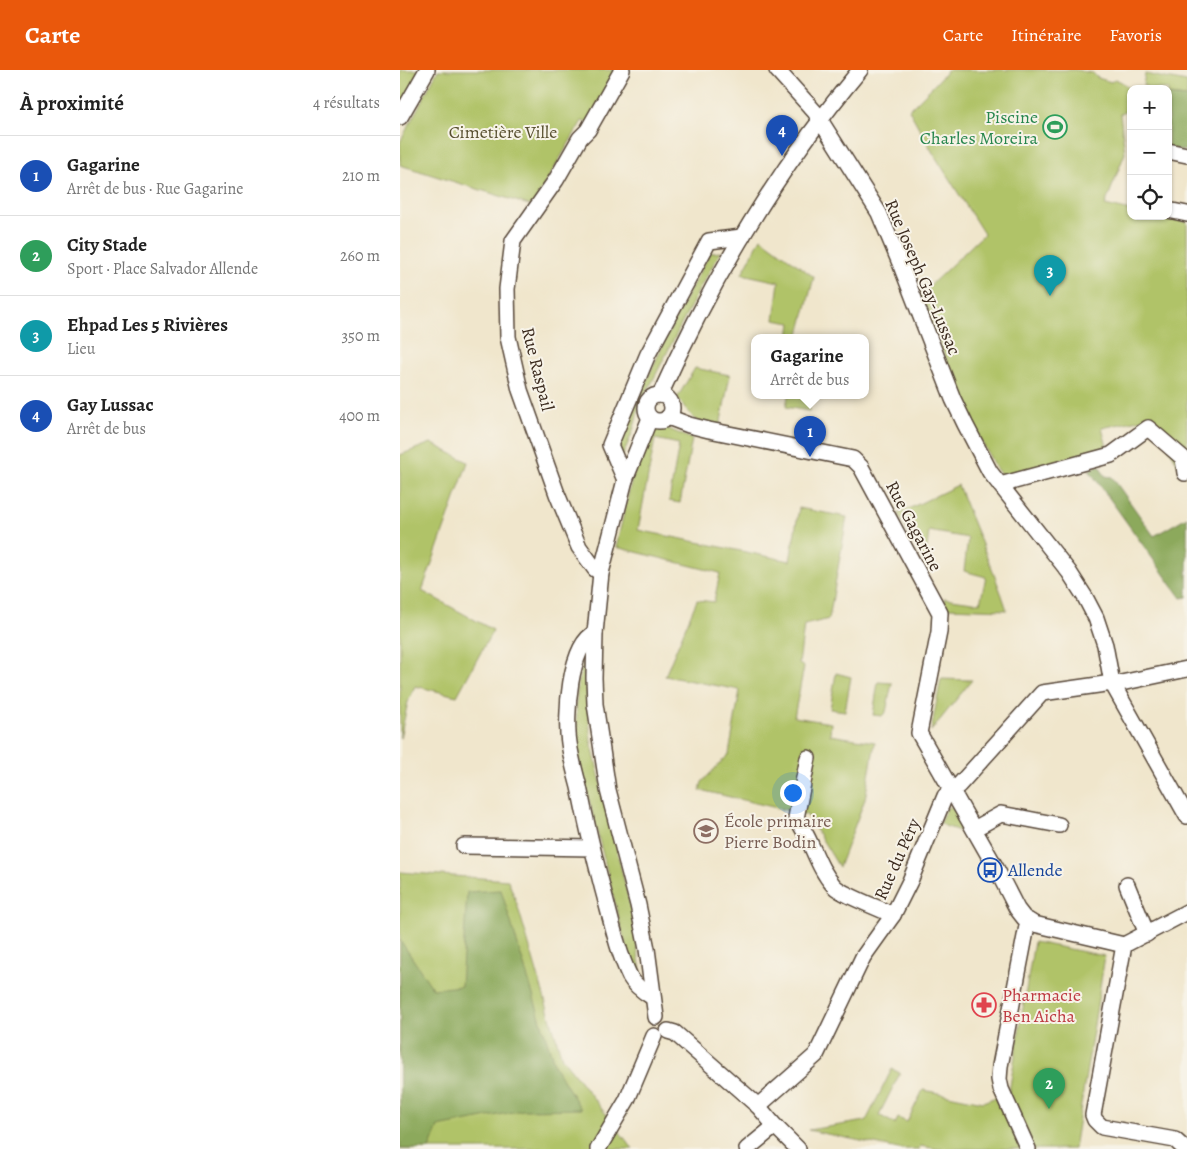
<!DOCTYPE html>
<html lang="fr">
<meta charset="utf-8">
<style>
body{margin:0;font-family:Alegreya,serif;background:#f6f6f6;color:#222}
.controls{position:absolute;right:15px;top:15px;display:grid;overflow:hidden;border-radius:10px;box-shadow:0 1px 4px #0004}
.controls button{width:45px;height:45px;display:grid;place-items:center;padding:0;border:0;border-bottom:1px solid #e0e0e0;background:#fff;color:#222;font:25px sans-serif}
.you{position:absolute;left:392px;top:722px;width:18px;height:18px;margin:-12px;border:4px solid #fff;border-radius:50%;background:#1a73e8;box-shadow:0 0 0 8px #1a73e833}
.badge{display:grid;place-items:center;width:32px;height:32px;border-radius:50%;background:#ea580c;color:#fff;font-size:16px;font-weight:700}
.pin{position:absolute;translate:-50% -41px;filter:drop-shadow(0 1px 2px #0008)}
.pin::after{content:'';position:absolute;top:26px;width:18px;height:15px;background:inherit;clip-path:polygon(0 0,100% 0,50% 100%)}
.popup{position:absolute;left:351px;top:264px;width:118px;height:65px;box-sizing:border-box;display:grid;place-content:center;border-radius:10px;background:#fff;filter:drop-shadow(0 1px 4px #0005);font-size:16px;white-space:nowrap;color:#767676}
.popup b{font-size:19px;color:#222}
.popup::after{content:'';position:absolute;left:50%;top:100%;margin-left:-10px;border:10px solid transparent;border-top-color:#fff}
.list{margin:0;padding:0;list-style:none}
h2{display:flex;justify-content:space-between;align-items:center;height:65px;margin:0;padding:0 20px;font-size:21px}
h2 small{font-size:16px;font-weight:400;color:#767676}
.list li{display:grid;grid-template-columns:32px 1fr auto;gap:15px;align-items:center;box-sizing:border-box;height:80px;padding:0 20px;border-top:1px solid #e0e0e0}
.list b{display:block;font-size:19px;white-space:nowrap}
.list p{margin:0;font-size:16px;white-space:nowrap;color:#767676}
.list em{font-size:16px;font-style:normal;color:#767676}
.icon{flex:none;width:28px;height:28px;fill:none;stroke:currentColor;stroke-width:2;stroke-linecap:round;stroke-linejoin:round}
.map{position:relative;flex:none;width:787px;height:1079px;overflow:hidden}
header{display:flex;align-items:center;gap:30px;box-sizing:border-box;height:70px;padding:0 25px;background:#ea580c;color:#fff}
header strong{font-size:24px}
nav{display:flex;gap:28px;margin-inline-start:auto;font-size:18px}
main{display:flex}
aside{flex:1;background:#fff}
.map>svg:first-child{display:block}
</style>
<header>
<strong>Carte</strong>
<nav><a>Carte</a><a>Itinéraire</a><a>Favoris</a></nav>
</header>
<main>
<aside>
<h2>À proximité<small>4 résultats</small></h2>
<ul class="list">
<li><span class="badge" style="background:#1a4fb4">1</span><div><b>Gagarine</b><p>Arrêt de bus · Rue Gagarine</p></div><em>210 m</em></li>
<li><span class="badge" style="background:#2e9e5b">2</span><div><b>City Stade</b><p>Sport · Place Salvador Allende</p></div><em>260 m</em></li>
<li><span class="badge" style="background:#0f9aa8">3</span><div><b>Ehpad Les 5 Rivières</b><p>Lieu</p></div><em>350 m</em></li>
<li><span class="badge" style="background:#1a4fb4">4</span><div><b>Gay Lussac</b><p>Arrêt de bus</p></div><em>400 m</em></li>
</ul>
</aside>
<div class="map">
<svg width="787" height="1079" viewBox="0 0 787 1079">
<rect width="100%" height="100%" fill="#f7f3e8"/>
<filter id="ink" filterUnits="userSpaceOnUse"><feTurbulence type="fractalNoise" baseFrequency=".02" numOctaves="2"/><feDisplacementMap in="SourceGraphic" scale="10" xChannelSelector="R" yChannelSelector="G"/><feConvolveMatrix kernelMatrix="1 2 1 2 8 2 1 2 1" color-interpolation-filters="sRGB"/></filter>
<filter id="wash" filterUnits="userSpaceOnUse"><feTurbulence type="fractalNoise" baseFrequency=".0096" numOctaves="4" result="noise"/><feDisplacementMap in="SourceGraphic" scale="20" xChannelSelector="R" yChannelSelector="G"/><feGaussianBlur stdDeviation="1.12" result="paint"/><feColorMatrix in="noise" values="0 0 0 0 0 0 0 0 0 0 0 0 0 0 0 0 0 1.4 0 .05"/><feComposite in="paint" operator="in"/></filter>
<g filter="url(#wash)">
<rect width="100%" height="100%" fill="#f0e6cc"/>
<g fill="#b0c367" stroke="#767642">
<polygon points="0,0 22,0 0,38"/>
<polygon points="38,0 218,0 189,53 182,51 132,136 0,95 0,72"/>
<path d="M547,0H675L693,3L698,8L711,12L715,9C729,14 733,23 730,38L720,44L725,83L705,135L731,141V146H759L787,152V389L778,395L756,352L747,348L702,358L707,377L602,406L595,397L570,349L520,225L584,164L533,83L509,40C515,34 546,4 547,0Z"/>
<polygon points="745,4 787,12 787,27 768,25 768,19 752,19 743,15"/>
<polygon points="361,168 414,207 398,268 389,268 391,253 374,250 379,212 342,204"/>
<path d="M321,182L302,214L249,318C237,330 240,336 236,350C233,363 227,375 222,387L220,381L221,370C248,306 276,243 310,183Z"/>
<polygon points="295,298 330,305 320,356 297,352 277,328"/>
<polygon points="388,326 412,326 409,341 386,337"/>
<polygon points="253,357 264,357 292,369 280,433 269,431 279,374 255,369 238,460 390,491 399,438 447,447 429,549 404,555 399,594 404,597 394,647 431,653 430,665 475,672 465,729 439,797 407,745 300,720 302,712 329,684 340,620 265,606 297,530 314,532 320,503 216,477 232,408"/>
<polygon points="31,373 68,392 22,521 93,560 57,626 15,616 8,632 0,668 0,385"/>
<path d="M558,415C574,457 593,498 607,540L547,538L544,528L580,533L586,507L564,501L568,468L529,461L525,494L498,444Z"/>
<polygon points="184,590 191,671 231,840 242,908 229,888 178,686 176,633 178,613"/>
<polygon points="436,603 451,607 445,641 430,639"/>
<polygon points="541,609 572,610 531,661"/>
<polygon points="478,612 492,613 486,642 482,646 473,645"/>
<polygon points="550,737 556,738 571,765 545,756 540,752 547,738"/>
<polygon points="0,802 108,810 117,834 162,988 233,1079 0,1079"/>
<polygon points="634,872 705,886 674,1079 538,1079 520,1076 519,1079 499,1079 408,1060 466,1051 492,999 500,1003 479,1045 495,1054 498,1048 507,1052 523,1020 583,1032 609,1022"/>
</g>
<g fill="#8ca95c" stroke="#646a3d">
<polygon points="768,25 787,27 787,81 768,78"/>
<polygon points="699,395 705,406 712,407 754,466 787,447 787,527 781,528 689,400"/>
<polygon points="101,820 155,997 181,1039 123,1040 38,1057 29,1079 0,1079 0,870 33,919 61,916 67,822"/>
</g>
</g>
<g filter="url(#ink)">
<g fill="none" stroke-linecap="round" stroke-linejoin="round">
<g stroke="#564638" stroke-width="18">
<g id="minor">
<polyline points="377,0 415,42 479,143 500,193 553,329 565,354 590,402 669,502 685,527 696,548 705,575 712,613 787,746"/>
<polyline points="0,47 27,0"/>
<polyline points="768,81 787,85"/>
<polyline points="768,140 787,144"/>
<circle cx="259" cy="338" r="13"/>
<path d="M260,325C312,209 378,98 460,0"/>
<polyline points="268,347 289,355 309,360 453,389 461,397 540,543 539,562 519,663 596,798 617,839 624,848 634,854 724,875"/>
<polyline points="250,348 225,410 201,503 195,563 194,608 195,634 208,720 238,835 247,879 256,947"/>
<polyline points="225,410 210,375 248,284 309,171 342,167"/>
<polyline points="600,415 711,385 748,358 783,388 785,403"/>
<polyline points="201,503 195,499 179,477 157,424 120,320 108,267 107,219 113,171 156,110 180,68 188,60 222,0"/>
<path d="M195,563C169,575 165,647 169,673C171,688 175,702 179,717C186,752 194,786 203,820C211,849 217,880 230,907C235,916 244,922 252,927"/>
<path d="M408,688L396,748C412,769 416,796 434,816C441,824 481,839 493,845"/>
<polyline points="574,759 601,744 659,755"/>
<polyline points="64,776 192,778"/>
<polyline points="727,815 747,864"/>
<polyline points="724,875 693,1045 695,1050 702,1057 775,1070 785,1079"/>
<polyline points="724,875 787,842"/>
<polyline points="268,961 275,963 358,1036 375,1056 398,1079"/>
<polyline points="358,1036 416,985 463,887 493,845 510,811 545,726 559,715 642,623 705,614 721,613 787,599"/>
<polyline points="198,1079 227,1030 254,966"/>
<polyline points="347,1079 375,1056"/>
<polyline points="628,1079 601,1019 599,1009 600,996 627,856 629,851"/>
</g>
</g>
<use href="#minor" stroke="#fff" stroke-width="15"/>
</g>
</g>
<defs>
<g id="stadium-ring" transform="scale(1.25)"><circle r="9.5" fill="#f7f3e8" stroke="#2e9e5b" stroke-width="1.5"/><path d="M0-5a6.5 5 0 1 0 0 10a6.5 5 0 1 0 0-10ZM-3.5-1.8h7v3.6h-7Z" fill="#2e9e5b"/></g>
<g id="school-ring" transform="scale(1.25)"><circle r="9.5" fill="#f7f3e8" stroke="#8d6e63" stroke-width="1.5"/><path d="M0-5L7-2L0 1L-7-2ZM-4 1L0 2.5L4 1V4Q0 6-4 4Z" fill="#8d6e63"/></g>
<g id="bus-ring" transform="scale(1.25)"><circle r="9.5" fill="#f7f3e8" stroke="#1a4fb4" stroke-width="1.5"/><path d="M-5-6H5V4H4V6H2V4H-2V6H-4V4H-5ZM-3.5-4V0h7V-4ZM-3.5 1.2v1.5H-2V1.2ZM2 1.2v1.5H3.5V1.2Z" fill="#1a4fb4"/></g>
<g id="pharmacy-ring" transform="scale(1.25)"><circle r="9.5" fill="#f7f3e8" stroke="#e0444e" stroke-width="1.5"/><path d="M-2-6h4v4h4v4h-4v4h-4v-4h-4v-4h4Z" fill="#e0444e"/></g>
</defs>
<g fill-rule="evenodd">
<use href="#stadium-ring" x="655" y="57"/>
<use href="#school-ring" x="306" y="761"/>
<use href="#bus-ring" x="590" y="800"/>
<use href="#pharmacy-ring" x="584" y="935"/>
</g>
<g text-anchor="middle" stroke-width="4" stroke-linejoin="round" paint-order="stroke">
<g font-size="18" fill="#27864d" stroke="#f7f3e8" text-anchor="end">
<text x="638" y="53">Piscine<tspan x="638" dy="21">Charles Moreira</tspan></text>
</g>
<g font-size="18" fill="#585030" stroke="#f7f3e8">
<text x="103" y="68">Cimetière Ville</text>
</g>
<g font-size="18" fill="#3b2a1e" stroke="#f7f3e8">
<text transform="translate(523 207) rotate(67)" y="6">Rue Joseph Gay-Lussac</text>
<text transform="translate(138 299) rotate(76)" y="6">Rue Raspail</text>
<text transform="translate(514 456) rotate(62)" y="6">Rue Gagarine</text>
<text transform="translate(497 789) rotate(-66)" y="6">Rue du Péry</text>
</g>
<g font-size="18" fill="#785e54" stroke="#f7f3e8" text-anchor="start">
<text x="324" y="757">École primaire<tspan x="324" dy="21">Pierre Bodin</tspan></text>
</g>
<g font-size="18" fill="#164399" stroke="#f7f3e8" text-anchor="start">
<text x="608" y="806">Allende</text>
</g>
<g font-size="18" fill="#be3a42" stroke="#f7f3e8" text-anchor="start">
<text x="602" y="931">Pharmacie<tspan x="602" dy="21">Ben Aicha</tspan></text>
</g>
</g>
</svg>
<div class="controls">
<button>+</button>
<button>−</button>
<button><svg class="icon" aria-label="locate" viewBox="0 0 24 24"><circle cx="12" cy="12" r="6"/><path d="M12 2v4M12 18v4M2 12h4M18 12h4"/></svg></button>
</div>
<div class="you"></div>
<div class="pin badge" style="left:410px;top:387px;background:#1a4fb4">1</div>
<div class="popup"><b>Gagarine</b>Arrêt de bus</div>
<div class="pin badge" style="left:649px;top:1039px;background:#2e9e5b">2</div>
<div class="pin badge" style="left:650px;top:226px;background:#0f9aa8">3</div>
<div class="pin badge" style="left:382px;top:86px;background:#1a4fb4">4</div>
</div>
</main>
